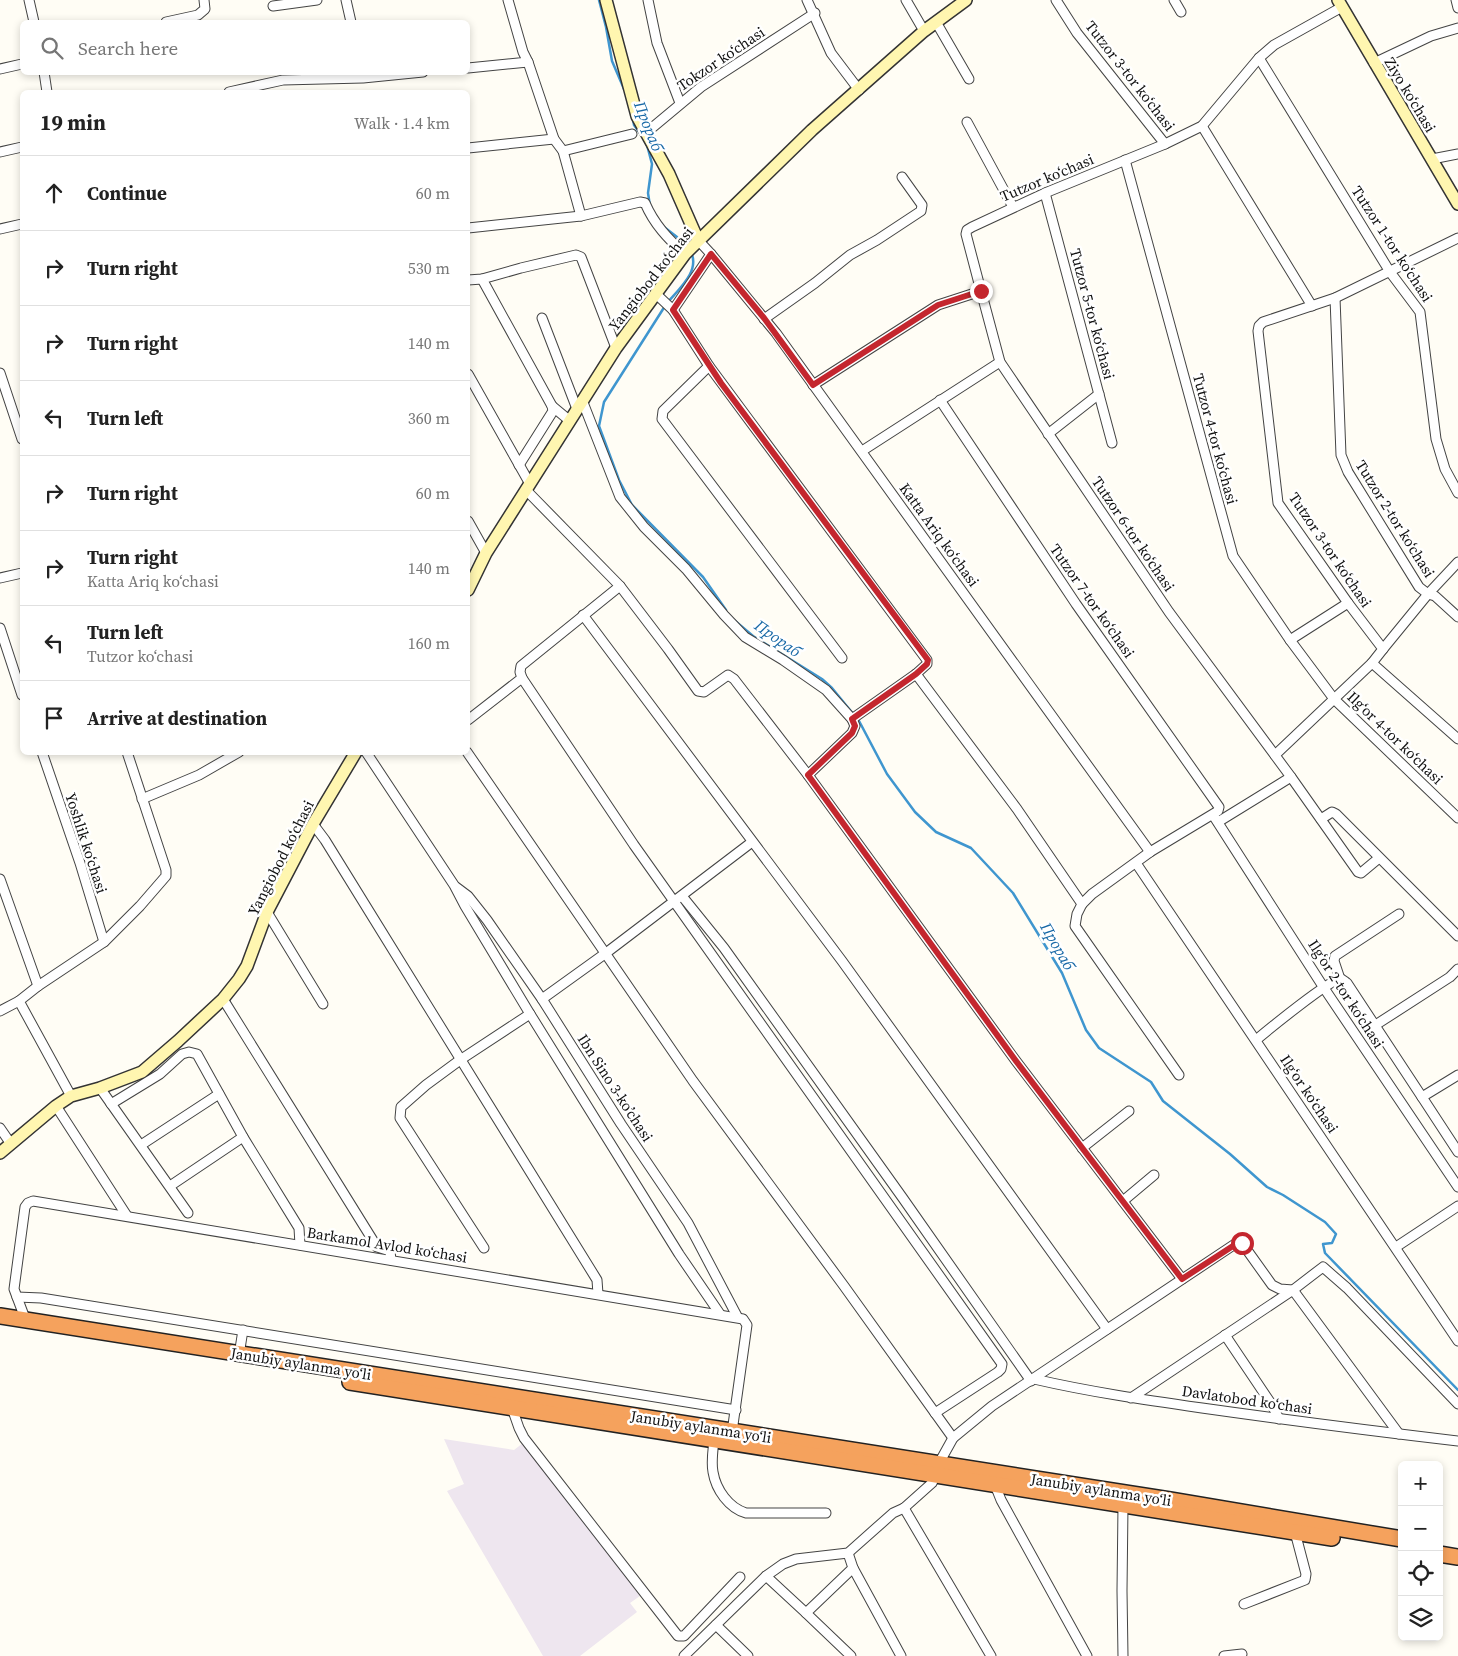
<!DOCTYPE html>
<meta charset="utf-8">
<style>
body{margin:0;font-family:"Source Serif 4",serif;background:#f6f6f6;color:#222}
.controls{position:absolute;right:15px;bottom:15px;display:grid;overflow:hidden;border-radius:8px;box-shadow:0 2px 8px #0003}
.controls button{width:45px;height:45px;display:grid;place-items:center;padding:0;border:0;border-bottom:1px solid #e0e0e0;background:#fff;color:#222;font:25px sans-serif}
.stop{position:absolute;width:15px;height:15px;margin:-11px;border:4px solid #c4262e;border-radius:50%;background:#fff}
.stop.end{background:#c4262e;border-color:#fff;box-shadow:0 1px 5px #0008}
.list{margin:0;padding:0;list-style:none}
h2{display:flex;justify-content:space-between;align-items:center;height:65px;margin:0;padding:0 20px;font-size:21px}
h2 small{font-size:16px;font-weight:400;color:#767676}
.list li{display:grid;grid-template-columns:32px 1fr auto;gap:15px;align-items:center;box-sizing:border-box;height:75px;padding:0 20px;border-top:1px solid #e0e0e0}
.list b{display:block;font-size:19px;white-space:nowrap}
.list p{margin:0;font-size:16px;white-space:nowrap;color:#767676}
.list em{font-size:16px;font-style:normal;color:#767676}
.icon{flex:none;width:28px;height:28px;fill:none;stroke:currentColor;stroke-width:2;stroke-linecap:round;stroke-linejoin:round}
.map{position:relative;flex:none;width:1458px;height:1656px;overflow:hidden}
.search{position:absolute;background:#fff;box-shadow:0 2px 8px #0003;left:20px;top:20px;width:450px;height:55px;display:flex;align-items:center;gap:12px;box-sizing:border-box;padding:0 18px;border-radius:8px;color:#767676;font-size:19px}
.panel{position:absolute;background:#fff;box-shadow:0 2px 8px #0003;left:20px;top:90px;width:450px;height:665px;border-radius:8px}
.map>svg:first-child{display:block}
</style>
<div class="map">
<svg width="1458" height="1656" viewBox="0 0 1458 1656">
<rect width="100%" height="100%" fill="#fffdf5"/>
<polygon fill="#eee6ef" points="444,1439 514,1450 523,1443 640,1596 630,1603 637,1612 580,1656 543,1656 447,1491 464,1484"/>
<g fill="none" stroke-linecap="round" stroke-linejoin="round">
<g stroke="#3f96cf" stroke-width="2.5">
<polyline points="599,0 606,27 612,61 624,89"/>
<polyline points="633,119 634,125 642,136"/>
<polyline points="647,145 652,164 648,193 650,206"/>
<polyline points="664,227 677,237 687,248"/>
<path d="M668,302C680,288 700,271 691,252"/>
<polyline points="665,306 604,402 599,426 619,480 632,505 703,577 726,610"/>
<polyline points="734,620 753,636 822,679 832,688 854,715"/>
<polyline points="858,719 887,774 915,812 936,832 971,848 1013,893 1062,973 1086,1030 1099,1048 1151,1082 1163,1101 1230,1154 1267,1187 1283,1195 1325,1222 1336,1234 1332,1243 1323,1244 1325,1253 1458,1390"/>
</g>
<g stroke="#444" stroke-width="11">
<g id="street">
<polyline points="29,0 34,22"/>
<polyline points="346,0 351,22"/>
<polyline points="648,0 657,43 680,103"/>
<polyline points="807,0 831,53 859,90"/>
<polyline points="906,0 924,31"/>
<polyline points="1056,0 1077,33 1165,144"/>
<polyline points="1174,0 1181,12"/>
<polyline points="1456,0 1458,8"/>
<polyline points="273,6 317,0"/>
<polyline points="166,22 198,15 205,9 204,0"/>
<polyline points="936,22 969,79"/>
<polyline points="1259,58 1390,272 1420,312 1436,439 1445,469 1458,493"/>
<polyline points="528,62 554,139 563,151 632,134"/>
<polyline points="1374,63 1431,36 1458,28"/>
<polyline points="468,68 528,62 523,52 508,0"/>
<polyline points="0,69 22,64"/>
<polyline points="44,72 47,92"/>
<polyline points="229,92 283,80 363,78 423,72"/>
<polyline points="967,122 1013,207"/>
<polyline points="1202,126 1312,306"/>
<polyline points="647,132 701,87 815,13"/>
<polyline points="468,148 554,139"/>
<polyline points="563,151 581,216"/>
<polyline points="0,152 22,147"/>
<polyline points="1432,159 1458,154"/>
<polyline points="1125,160 1233,556 1290,640 1334,699 1458,818"/>
<polyline points="1045,193 1112,443"/>
<path d="M468,228L581,216L640,202L645,203C654,224 668,239 685,254"/>
<polyline points="0,229 22,224"/>
<polyline points="1458,238 1335,298 1263,322 1259,326 1258,331 1278,503 1348,603 1383,649 1372,663 1458,739"/>
<polyline points="698,240 711,254 776,333 1150,852"/>
<polyline points="482,279 552,406 553,411 519,465"/>
<polyline points="468,280 482,279 521,268 576,255 581,257 616,348"/>
<polyline points="981,291 1000,362 1169,612 1291,777 1358,872 1361,873 1379,858"/>
<polyline points="655,293 673,310 709,366 927,660 927,664 916,674 852,719"/>
<polyline points="1335,298 1341,455 1348,472 1419,587 1428,594 1435,596 1458,617"/>
<polyline points="673,310 711,254"/>
<polyline points="542,318 577,409"/>
<polyline points="764,319 815,283 850,255 877,240 921,211 922,205 902,177"/>
<polyline points="709,366 663,411 662,419 842,658"/>
<polyline points="0,373 22,439"/>
<polyline points="468,374 530,484"/>
<polyline points="813,385 938,305 981,291 966,234 967,230 972,227 1045,193 1165,144 1202,126 1259,58 1274,45 1342,7"/>
<polyline points="582,400 620,497 644,527 686,569 724,615 745,637 783,660 826,690 852,719 855,726 852,733 808,775"/>
<polyline points="940,400 1076,604 1219,807 1218,811 1150,852 1092,894 1082,904"/>
<polyline points="552,406 570,421"/>
<polyline points="1048,434 1099,394"/>
<polyline points="862,451 1000,362"/>
<polyline points="526,490 620,586 668,649 698,691 704,692 728,675 734,679 808,775 1016,1061 1182,1279"/>
<polyline points="468,521 486,553"/>
<polyline points="0,578 22,573"/>
<polyline points="583,615 842,961 1107,1329"/>
<polyline points="0,628 22,695"/>
<polyline points="1290,640 1348,603"/>
<polyline points="1383,649 1428,594 1458,562"/>
<polyline points="916,674 1017,809 1082,904 1077,914 1075,926 1179,1075"/>
<polyline points="522,678 634,845 1002,1364 1001,1369 998,1372 935,1413"/>
<polyline points="468,720 522,678 520,672 521,666 620,586"/>
<polyline points="42,752 80,863 104,942"/>
<polyline points="366,752 454,885 465,906 530,1014 679,1254 720,1314"/>
<polyline points="467,752 693,1081 844,1286 953,1438"/>
<polyline points="1275,755 1372,663"/>
<polyline points="142,799 199,775 239,752"/>
<polyline points="1213,815 1324,988 1458,1187"/>
<polyline points="1321,819 1332,812 1336,814 1458,936"/>
<polyline points="1218,822 1291,777"/>
<polyline points="313,824 325,840 597,1280 598,1294"/>
<polyline points="1136,863 1458,1341"/>
<polyline points="0,879 38,986"/>
<polyline points="456,887 468,896 487,920 542,999 621,1124 688,1223 737,1316"/>
<polyline points="682,896 724,948 902,1197 1031,1381"/>
<polyline points="267,912 323,1004"/>
<polyline points="1340,979 1334,961 1335,956 1399,914"/>
<polyline points="223,999 377,1247 390,1251 391,1260"/>
<polyline points="542,999 606,953 752,842"/>
<polyline points="0,1011 19,1001"/>
<polyline points="1374,1026 1450,977 1458,969"/>
<path d="M1256,1040C1268,1030 1329,980 1340,979C1343,979 1344,981 1347,983L1422,1097L1458,1075"/>
<polyline points="100,1088 188,1213"/>
<polyline points="71,1096 19,1001 38,986 104,942 140,906 166,876 166,870 127,752"/>
<polyline points="1422,1097 1458,1152"/>
<polyline points="111,1104 160,1074 182,1054 189,1052 197,1054 243,1137 299,1228 300,1245"/>
<polyline points="56,1106 127,1216"/>
<polyline points="0,1128 11,1144"/>
<polyline points="141,1145 219,1094"/>
<polyline points="1082,1148 1129,1111"/>
<polyline points="170,1186 243,1137"/>
<polyline points="1123,1201 1154,1175"/>
<polyline points="1396,1247 1458,1206"/>
<polyline points="484,1248 400,1118 401,1107 426,1085 460,1060 530,1014"/>
<polyline points="17,1297 41,1298 736,1410"/>
<polyline points="26,1321 14,1289 25,1207 28,1203 33,1201 743,1319 747,1325 732,1432"/>
<polyline points="1225,1335 1272,1405 1279,1419"/>
<polyline points="239,1355 243,1330"/>
<path d="M1034,1379C1090,1392 1146,1400 1202,1408C1287,1420 1373,1431 1458,1441"/>
<polyline points="1131,1398 1293,1290 1323,1267 1347,1288 1458,1404"/>
<polyline points="512,1408 519,1428 524,1438 678,1636 684,1636 740,1577"/>
<path d="M714,1440C713,1450 711,1462 713,1472C716,1490 729,1508 746,1513H826"/>
<polyline points="938,1465 953,1438 992,1406 1238,1242 1242,1243 1272,1285 1280,1289 1293,1290 1399,1434"/>
<polyline points="995,1485 1001,1500 1087,1656"/>
<polyline points="1123,1506 1122,1591 1123,1656"/>
<polyline points="904,1508 991,1656"/>
<polyline points="848,1553 853,1568 806,1613 851,1656"/>
<polyline points="853,1568 901,1656"/>
<polyline points="766,1576 806,1613"/>
<polyline points="1244,1604 1305,1580 1306,1574 1295,1532"/>
<polyline points="716,1625 748,1656"/>
<polyline points="684,1656 766,1576 783,1564 796,1559 848,1553 893,1513 904,1508 932,1483 936,1475"/>
<polyline points="1224,1656 1242,1654"/>
</g>
</g>
<g stroke="#333" stroke-width="14">
<g id="secondary">
<polyline points="606,0 637,116 669,174 698,240"/>
<polyline points="1338,0 1458,204"/>
<polyline points="468,590 486,553 616,348 685,254 812,130 924,31 966,0"/>
<polyline points="0,1153 56,1106 71,1096 100,1088 142,1072 178,1041 223,999 239,979 247,966 267,912 313,824 356,752"/>
</g>
</g>
<g stroke="#222" stroke-width="18">
<g id="highway">
<polyline points="0,1316 1170,1500 1402,1539"/>
<polyline points="350,1382 1332,1538"/>
<polyline points="1439,1554 1458,1557"/>
</g>
</g>
<use href="#street" stroke="#fff" stroke-width="9"/>
<use href="#secondary" stroke="#fff6b0" stroke-width="11"/>
<use href="#highway" stroke="#f5a25d" stroke-width="15"/>
</g>
<g fill="none" stroke-linecap="round" stroke-linejoin="round">
<polyline stroke="#c4262e" stroke-width="6" points="981,291 938,305 813,385 764,318 711,254 673,310 721,383 928,660 927,664 916,674 852,719 855,726 852,733 808,775 1016,1061 1182,1279 1236,1244 1242,1243"/>
</g>
<g text-anchor="middle" stroke-width="5" stroke-linejoin="round" paint-order="stroke">
<g font-size="15" fill="#111" stroke="#fff">
<text transform="translate(721 59) rotate(-34)" y="5">Tokzor koʻchasi</text>
<text transform="translate(1130 76) rotate(52)" y="5">Tutzor 3-tor koʻchasi</text>
<text transform="translate(1410 95) rotate(59)" y="5">Ziyo koʻchasi</text>
<text transform="translate(1047 178) rotate(-23)" y="5">Tutzor koʻchasi</text>
<text transform="translate(1392 244) rotate(57)" y="5">Tutzor 1-tor koʻchasi</text>
<text transform="translate(651 279) rotate(-52)" y="5">Yangiobod koʻchasi</text>
<text transform="translate(1092 314) rotate(75)" y="5">Tutzor 5-tor koʻchasi</text>
<text transform="translate(1215 439) rotate(75)" y="5">Tutzor 4-tor koʻchasi</text>
<text transform="translate(1395 519) rotate(58)" y="5">Tutzor 2-tor koʻchasi</text>
<text transform="translate(1133 534) rotate(56)" y="5">Tutzor 6-tor koʻchasi</text>
<text transform="translate(939 535) rotate(54)" y="5">Katta Ariq koʻchasi</text>
<text transform="translate(1330 550) rotate(56)" y="5">Tutzor 3-tor koʻchasi</text>
<text transform="translate(1092 601) rotate(55)" y="5">Tutzor 7-tor koʻchasi</text>
<text transform="translate(1395 738) rotate(44)" y="5">Ilgʻor 4-tor koʻchasi</text>
<text transform="translate(86 843) rotate(72)" y="5">Yoshlik koʻchasi</text>
<text transform="translate(281 858) rotate(-63)" y="5">Yangiobod koʻchasi</text>
<text transform="translate(1346 994) rotate(57)" y="5">Ilgʻor 2-tor koʻchasi</text>
<text transform="translate(615 1088) rotate(57)" y="5">Ibn Sino 3-koʼchasi</text>
<text transform="translate(1309 1094) rotate(56)" y="5">Ilgʻor koʻchasi</text>
<text transform="translate(387 1245) rotate(9)" y="5">Barkamol Avlod koʻchasi</text>
<text transform="translate(301 1364) rotate(9)" y="5">Janubiy aylanma yoʻli</text>
<text transform="translate(1247 1400) rotate(8)" y="5">Davlatobod koʻchasi</text>
<text transform="translate(701 1427) rotate(9)" y="5">Janubiy aylanma yoʻli</text>
<text transform="translate(1101 1490) rotate(9)" y="5">Janubiy aylanma yoʻli</text>
</g>
<g font-size="16" font-style="italic" fill="#1768a6" stroke="#fff">
<text transform="translate(649 126) rotate(68)" y="6">Прораб</text>
<text transform="translate(778 638) rotate(35)" y="6">Прораб</text>
<text transform="translate(1058 946) rotate(60)" y="6">Прораб</text>
</g>
</g>
</svg>
<div class="controls">
<button>+</button>
<button>−</button>
<button><svg class="icon" aria-label="locate" viewBox="0 0 24 24"><circle cx="12" cy="12" r="6"/><path d="M12 2v4M12 18v4M2 12h4M18 12h4"/></svg></button>
<button><svg class="icon" aria-label="layers" viewBox="0 0 24 24"><path d="M12 4l9 5-9 5-9-5zM3 14l9 5 9-5"/></svg></button>
</div>
<div class="stop" style="left:1242px;top:1243px"></div>
<div class="stop end" style="left:981px;top:291px"></div>
<div class="search"><svg class="icon" aria-label="search" viewBox="0 0 24 24"><circle cx="10" cy="10" r="6"/><path d="M15 15l6 6"/></svg>Search here</div>
<section class="panel">
<h2>19 min<small>Walk · 1.4 km</small></h2>
<ul class="list">
<li><svg class="icon" aria-label="ahead" viewBox="0 0 24 24"><path d="M12 20V5M6 11l6-6 6 6"/></svg><div><b>Continue</b></div><em>60 m</em></li>
<li><svg class="icon" aria-label="right" viewBox="0 0 24 24"><path d="M7 20v-9h11M14 6l5 5-5 5"/></svg><div><b>Turn right</b></div><em>530 m</em></li>
<li><svg class="icon" aria-label="right" viewBox="0 0 24 24"><path d="M7 20v-9h11M14 6l5 5-5 5"/></svg><div><b>Turn right</b></div><em>140 m</em></li>
<li><svg class="icon" aria-label="left" viewBox="0 0 24 24"><path d="M17 20v-9H6M10 6l-5 5 5 5"/></svg><div><b>Turn left</b></div><em>360 m</em></li>
<li><svg class="icon" aria-label="right" viewBox="0 0 24 24"><path d="M7 20v-9h11M14 6l5 5-5 5"/></svg><div><b>Turn right</b></div><em>60 m</em></li>
<li><svg class="icon" aria-label="right" viewBox="0 0 24 24"><path d="M7 20v-9h11M14 6l5 5-5 5"/></svg><div><b>Turn right</b><p>Katta Ariq koʻchasi</p></div><em>140 m</em></li>
<li><svg class="icon" aria-label="left" viewBox="0 0 24 24"><path d="M17 20v-9H6M10 6l-5 5 5 5"/></svg><div><b>Turn left</b><p>Tutzor koʻchasi</p></div><em>160 m</em></li>
<li><svg class="icon" aria-label="arrive" viewBox="0 0 24 24"><path d="M6 21V4h12l-3 4 3 4H6"/></svg><div><b>Arrive at destination</b></div></li>
</ul>
</section>
</div>
